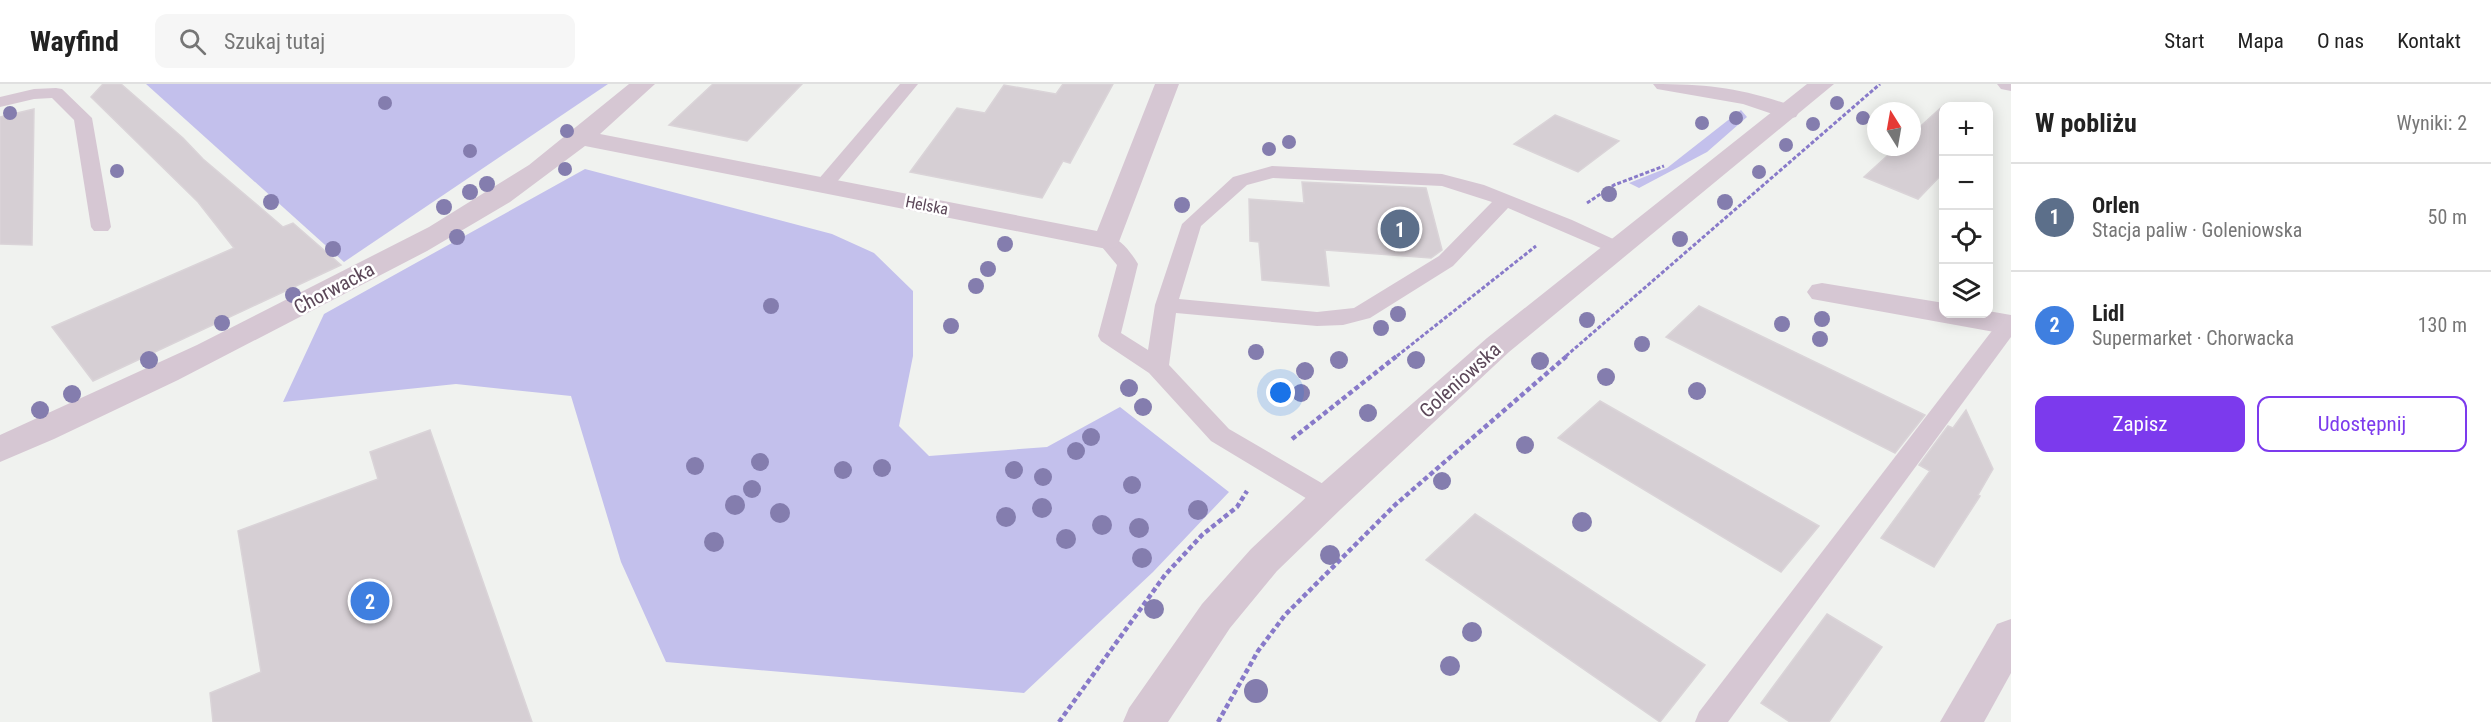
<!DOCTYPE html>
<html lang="pl">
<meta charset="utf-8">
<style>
body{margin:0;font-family:"Roboto Condensed",sans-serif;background:#f6f6f6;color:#222}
.controls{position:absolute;right:18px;top:18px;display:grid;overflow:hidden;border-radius:12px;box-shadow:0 3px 15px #0003}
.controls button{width:54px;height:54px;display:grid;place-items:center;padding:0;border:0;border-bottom:2px solid #e0e0e0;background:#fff;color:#222;font:30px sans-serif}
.compass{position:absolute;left:1867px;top:18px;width:54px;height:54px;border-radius:50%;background:#fff;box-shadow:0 3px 15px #0003;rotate:349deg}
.you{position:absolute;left:1281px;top:309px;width:21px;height:21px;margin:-15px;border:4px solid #fff;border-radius:50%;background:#1a73e8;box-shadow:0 0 0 9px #1a73e833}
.badge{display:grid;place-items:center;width:39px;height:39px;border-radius:50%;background:#7c3aed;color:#fff;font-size:20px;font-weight:700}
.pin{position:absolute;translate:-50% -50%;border:3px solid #fff;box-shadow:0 2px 6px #0006}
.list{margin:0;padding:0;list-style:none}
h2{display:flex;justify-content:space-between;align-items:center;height:78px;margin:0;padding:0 24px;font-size:26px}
h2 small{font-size:20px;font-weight:400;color:#767676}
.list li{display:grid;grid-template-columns:39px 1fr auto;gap:18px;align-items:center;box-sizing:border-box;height:108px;padding:0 24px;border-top:2px solid #e0e0e0}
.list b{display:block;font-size:22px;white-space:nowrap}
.list p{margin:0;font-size:20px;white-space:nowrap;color:#767676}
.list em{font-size:20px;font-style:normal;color:#767676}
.actions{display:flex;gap:12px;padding:18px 24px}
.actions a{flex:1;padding:14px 0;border:2px solid #7c3aed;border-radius:12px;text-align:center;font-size:21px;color:#7c3aed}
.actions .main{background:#7c3aed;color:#fff}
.icon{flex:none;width:33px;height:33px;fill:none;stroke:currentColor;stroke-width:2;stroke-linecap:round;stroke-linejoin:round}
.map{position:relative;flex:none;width:2011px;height:638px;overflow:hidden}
header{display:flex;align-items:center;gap:36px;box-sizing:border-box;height:84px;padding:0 30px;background:#fff;border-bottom:2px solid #e0e0e0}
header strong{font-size:28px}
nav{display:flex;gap:33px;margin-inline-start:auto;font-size:21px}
.search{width:420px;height:54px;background:#f6f6f6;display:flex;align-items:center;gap:15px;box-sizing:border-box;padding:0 21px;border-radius:12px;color:#767676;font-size:22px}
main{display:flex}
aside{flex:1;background:#fff}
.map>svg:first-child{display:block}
</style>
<header>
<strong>Wayfind</strong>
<div class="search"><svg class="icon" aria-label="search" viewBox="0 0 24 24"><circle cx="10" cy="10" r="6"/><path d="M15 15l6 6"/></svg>Szukaj tutaj</div>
<nav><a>Start</a><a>Mapa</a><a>O nas</a><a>Kontakt</a></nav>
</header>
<main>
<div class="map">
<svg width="2011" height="638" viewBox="0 0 2011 638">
<rect width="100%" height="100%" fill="#f0f2ef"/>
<g fill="#c3c0ec">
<polygon points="146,0 608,0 344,178"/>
<polygon points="1741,26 1747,33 1707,68 1639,104 1629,99 1667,84"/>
<polygon points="585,85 832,150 874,169 913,207 913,272 899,342 929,372 1047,363 1120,323 1229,408 1153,488 1024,609 666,578 621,478 571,312 456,300 283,318 324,230"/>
</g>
<g fill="#d6cfd4" stroke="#dad4d8" stroke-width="1.5">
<polygon points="103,0 121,0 183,54 203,75 283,143 293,139 341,181 93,297 52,243 234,164 198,118 91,13"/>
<polygon points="713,0 802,0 747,57 669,41"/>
<polygon points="1063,0 1113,0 1070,79 1063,77 1042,114 910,88 957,24 985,29 1004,1 1056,10"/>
<polygon points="1944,21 1944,88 1918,115 1864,93 1897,63 1912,63 1912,50"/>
<polygon points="34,25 32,161 0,160 0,33"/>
<polygon points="1555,31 1619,57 1578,88 1514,60"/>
<polygon points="1302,98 1426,104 1442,166 1431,174 1325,166 1329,202 1262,196 1259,158 1250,157 1249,115 1304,119"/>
<polygon points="1699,222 1925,331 1895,369 1666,253"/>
<polygon points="1600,317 1819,442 1781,488 1558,354"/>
<polygon points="1966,326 1993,385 1978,411 1980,412 1934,483 1881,454 1930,387 1919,381 1948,342 1953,344"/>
<polygon points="430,346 532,638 213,638 210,609 261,588 238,447 378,395 370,368"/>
<polygon points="1475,430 1705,581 1660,638 1426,476"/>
<polygon points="1827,530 1882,563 1829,638 1790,638 1761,619"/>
</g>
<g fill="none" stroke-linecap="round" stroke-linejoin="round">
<g stroke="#887ac9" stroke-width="3" stroke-dasharray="4 2" stroke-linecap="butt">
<polyline points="1587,119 1614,101 1664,82"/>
<polyline points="1397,272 1536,162"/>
<polyline points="1566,272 1880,0"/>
</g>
<g stroke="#887ac9" stroke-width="4.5" stroke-dasharray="5 3" stroke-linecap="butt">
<polyline points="1292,355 1398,271"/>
<polyline points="1059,638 1165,491 1202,451 1237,423 1247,407"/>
<polyline points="1218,638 1258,567 1285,531 1395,421 1568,271"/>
</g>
<g fill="#d6c7d3" fill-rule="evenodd">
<polygon points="900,0 918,0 831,105 817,105 814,101 817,97"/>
<polygon points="56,4 62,5 92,34 111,143 108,147 94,147 91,143 74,36 52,14 34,15 0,23 0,13 34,5"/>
<path d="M1272,82L1442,90L1484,101L1572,136L1624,160L1627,164L1624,168L1617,170L1610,168L1508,124L1453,182L1370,234L1343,241L1317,242L1176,229L1169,281L1229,345L1337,408L1341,415L1337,422L1328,425L1319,422L1211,357L1149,289L1101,257L1098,252L1117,181L1097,157L1100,153C1117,148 1130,167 1138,180L1121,249L1148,266L1155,221L1182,140L1233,93ZM1273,94L1442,102L1492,118L1439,172L1354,224L1317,228L1179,215L1201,142L1247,101Z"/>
<polygon points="2011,233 2011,253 1728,638 1695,638 1699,628 2001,235"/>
</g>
<g fill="#d6c7d3" fill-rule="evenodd">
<polygon points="629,0 655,0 600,50 1097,147 1155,0 1179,0 1117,163 1107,165 585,62 510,118 427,167 178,296 54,355 0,378 0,351 197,261 429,143 529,81"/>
<path d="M1653,0C1710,0 1741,4 1796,23L1799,28L1796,33L1787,35L1743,20L1657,5Z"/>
<polygon points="1822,199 1944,219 1944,230 1988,230 1988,227 2011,231 2011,251 1812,215 1807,208 1812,201"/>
<polygon points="2011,535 2011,589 1984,638 1940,638 1997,540"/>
</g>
<g fill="#d6c7d3" fill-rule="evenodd">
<polygon points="1807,0 1834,0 1509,268 1341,425 1277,487 1230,544 1168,638 1123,638 1129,624 1202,520 1251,465 1315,405 1487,254"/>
<polygon points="1997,0 2011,0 2011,7 2001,5"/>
</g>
</g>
<g fill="#847dae">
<circle cx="385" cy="19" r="7"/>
<circle cx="1837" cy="19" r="7"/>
<circle cx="10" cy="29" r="7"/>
<circle cx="1736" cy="34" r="7"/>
<circle cx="1863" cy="34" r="7"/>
<circle cx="1702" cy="39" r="7"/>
<circle cx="1813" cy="40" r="7"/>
<circle cx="567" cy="47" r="7"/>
<circle cx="1289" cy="58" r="7"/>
<circle cx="1786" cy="61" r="7"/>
<circle cx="1269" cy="65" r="7"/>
<circle cx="470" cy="67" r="7"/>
<circle cx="565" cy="85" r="7"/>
<circle cx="117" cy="87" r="7"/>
<circle cx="1759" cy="88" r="7"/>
<circle cx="487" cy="100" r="8"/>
<circle cx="470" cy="108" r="8"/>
<circle cx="1609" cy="110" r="8"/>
<circle cx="271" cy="118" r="8"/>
<circle cx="1725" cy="118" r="8"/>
<circle cx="1182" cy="121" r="8"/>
<circle cx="444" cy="123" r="8"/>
<circle cx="457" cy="153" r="8"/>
<circle cx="1680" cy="155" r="8"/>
<circle cx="1005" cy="160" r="8"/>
<circle cx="333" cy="165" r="8"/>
<circle cx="988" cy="185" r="8"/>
<circle cx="976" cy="202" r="8"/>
<circle cx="293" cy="211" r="8"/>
<circle cx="771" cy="222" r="8"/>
<circle cx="1398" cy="230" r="8"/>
<circle cx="1822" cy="235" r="8"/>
<circle cx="1587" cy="236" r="8"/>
<circle cx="222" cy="239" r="8"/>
<circle cx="1782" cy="240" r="8"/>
<circle cx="951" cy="242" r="8"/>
<circle cx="1381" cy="244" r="8"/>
<circle cx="1820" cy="255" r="8"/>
<circle cx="1642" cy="260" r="8"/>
<circle cx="1256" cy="268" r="8"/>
<circle cx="149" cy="276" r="9"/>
<circle cx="1339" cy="276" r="9"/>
<circle cx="1416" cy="276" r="9"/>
<circle cx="1540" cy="277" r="9"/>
<circle cx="1305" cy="287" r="9"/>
<circle cx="1606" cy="293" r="9"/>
<circle cx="1129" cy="304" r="9"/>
<circle cx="1697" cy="307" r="9"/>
<circle cx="1301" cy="309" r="9"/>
<circle cx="72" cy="310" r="9"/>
<circle cx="1143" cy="323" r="9"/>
<circle cx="40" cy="326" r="9"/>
<circle cx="1368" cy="329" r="9"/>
<circle cx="1091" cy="353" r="9"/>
<circle cx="1525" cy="361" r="9"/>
<circle cx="1076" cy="367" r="9"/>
<circle cx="760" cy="378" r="9"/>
<circle cx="695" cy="382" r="9"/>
<circle cx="882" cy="384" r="9"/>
<circle cx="843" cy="386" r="9"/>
<circle cx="1014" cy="386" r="9"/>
<circle cx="1043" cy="393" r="9"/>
<circle cx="1442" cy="397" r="9"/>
<circle cx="1132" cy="401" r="9"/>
<circle cx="752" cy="405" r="9"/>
<circle cx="735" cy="421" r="10"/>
<circle cx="1042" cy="424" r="10"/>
<circle cx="1198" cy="426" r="10"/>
<circle cx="780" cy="429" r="10"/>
<circle cx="1006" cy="433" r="10"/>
<circle cx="1582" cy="438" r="10"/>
<circle cx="1102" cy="441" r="10"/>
<circle cx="1139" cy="444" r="10"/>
<circle cx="1066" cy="455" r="10"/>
<circle cx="714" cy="458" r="10"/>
<circle cx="1330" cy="471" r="10"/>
<circle cx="1142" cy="474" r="10"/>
<circle cx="1154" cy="525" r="10"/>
<circle cx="1472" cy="548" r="10"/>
<circle cx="1450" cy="582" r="10"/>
<circle cx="1256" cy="607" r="12"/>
</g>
<g text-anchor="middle" stroke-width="5" stroke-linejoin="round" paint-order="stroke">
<g font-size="16" fill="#5c4859" stroke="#fff">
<text transform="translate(927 121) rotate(11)" y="6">Helska</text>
</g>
<g font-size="20" fill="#5c4859" stroke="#fff">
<text transform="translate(334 204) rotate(-28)" y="7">Chorwacka</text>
<text transform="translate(1460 296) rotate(-42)" y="7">Goleniowska</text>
</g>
</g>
</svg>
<div class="controls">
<button>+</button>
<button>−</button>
<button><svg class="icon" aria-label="locate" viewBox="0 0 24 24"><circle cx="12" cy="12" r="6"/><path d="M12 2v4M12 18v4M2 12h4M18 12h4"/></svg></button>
<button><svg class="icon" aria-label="layers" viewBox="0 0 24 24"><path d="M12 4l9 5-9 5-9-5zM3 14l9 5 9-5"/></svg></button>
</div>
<svg class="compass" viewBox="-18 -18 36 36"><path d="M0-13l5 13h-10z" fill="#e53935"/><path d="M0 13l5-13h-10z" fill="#767676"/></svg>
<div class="you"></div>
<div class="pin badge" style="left:1400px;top:145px;background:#5c6f8a">1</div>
<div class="pin badge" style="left:370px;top:517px;background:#3f7fe0">2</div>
</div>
<aside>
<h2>W pobliżu<small>Wyniki: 2</small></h2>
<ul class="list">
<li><span class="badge" style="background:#5c6f8a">1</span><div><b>Orlen</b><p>Stacja paliw · Goleniowska</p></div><em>50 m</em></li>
<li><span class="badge" style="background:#3f7fe0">2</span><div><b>Lidl</b><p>Supermarket · Chorwacka</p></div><em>130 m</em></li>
</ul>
<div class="actions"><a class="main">Zapisz</a><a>Udostępnij</a></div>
</aside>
</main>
